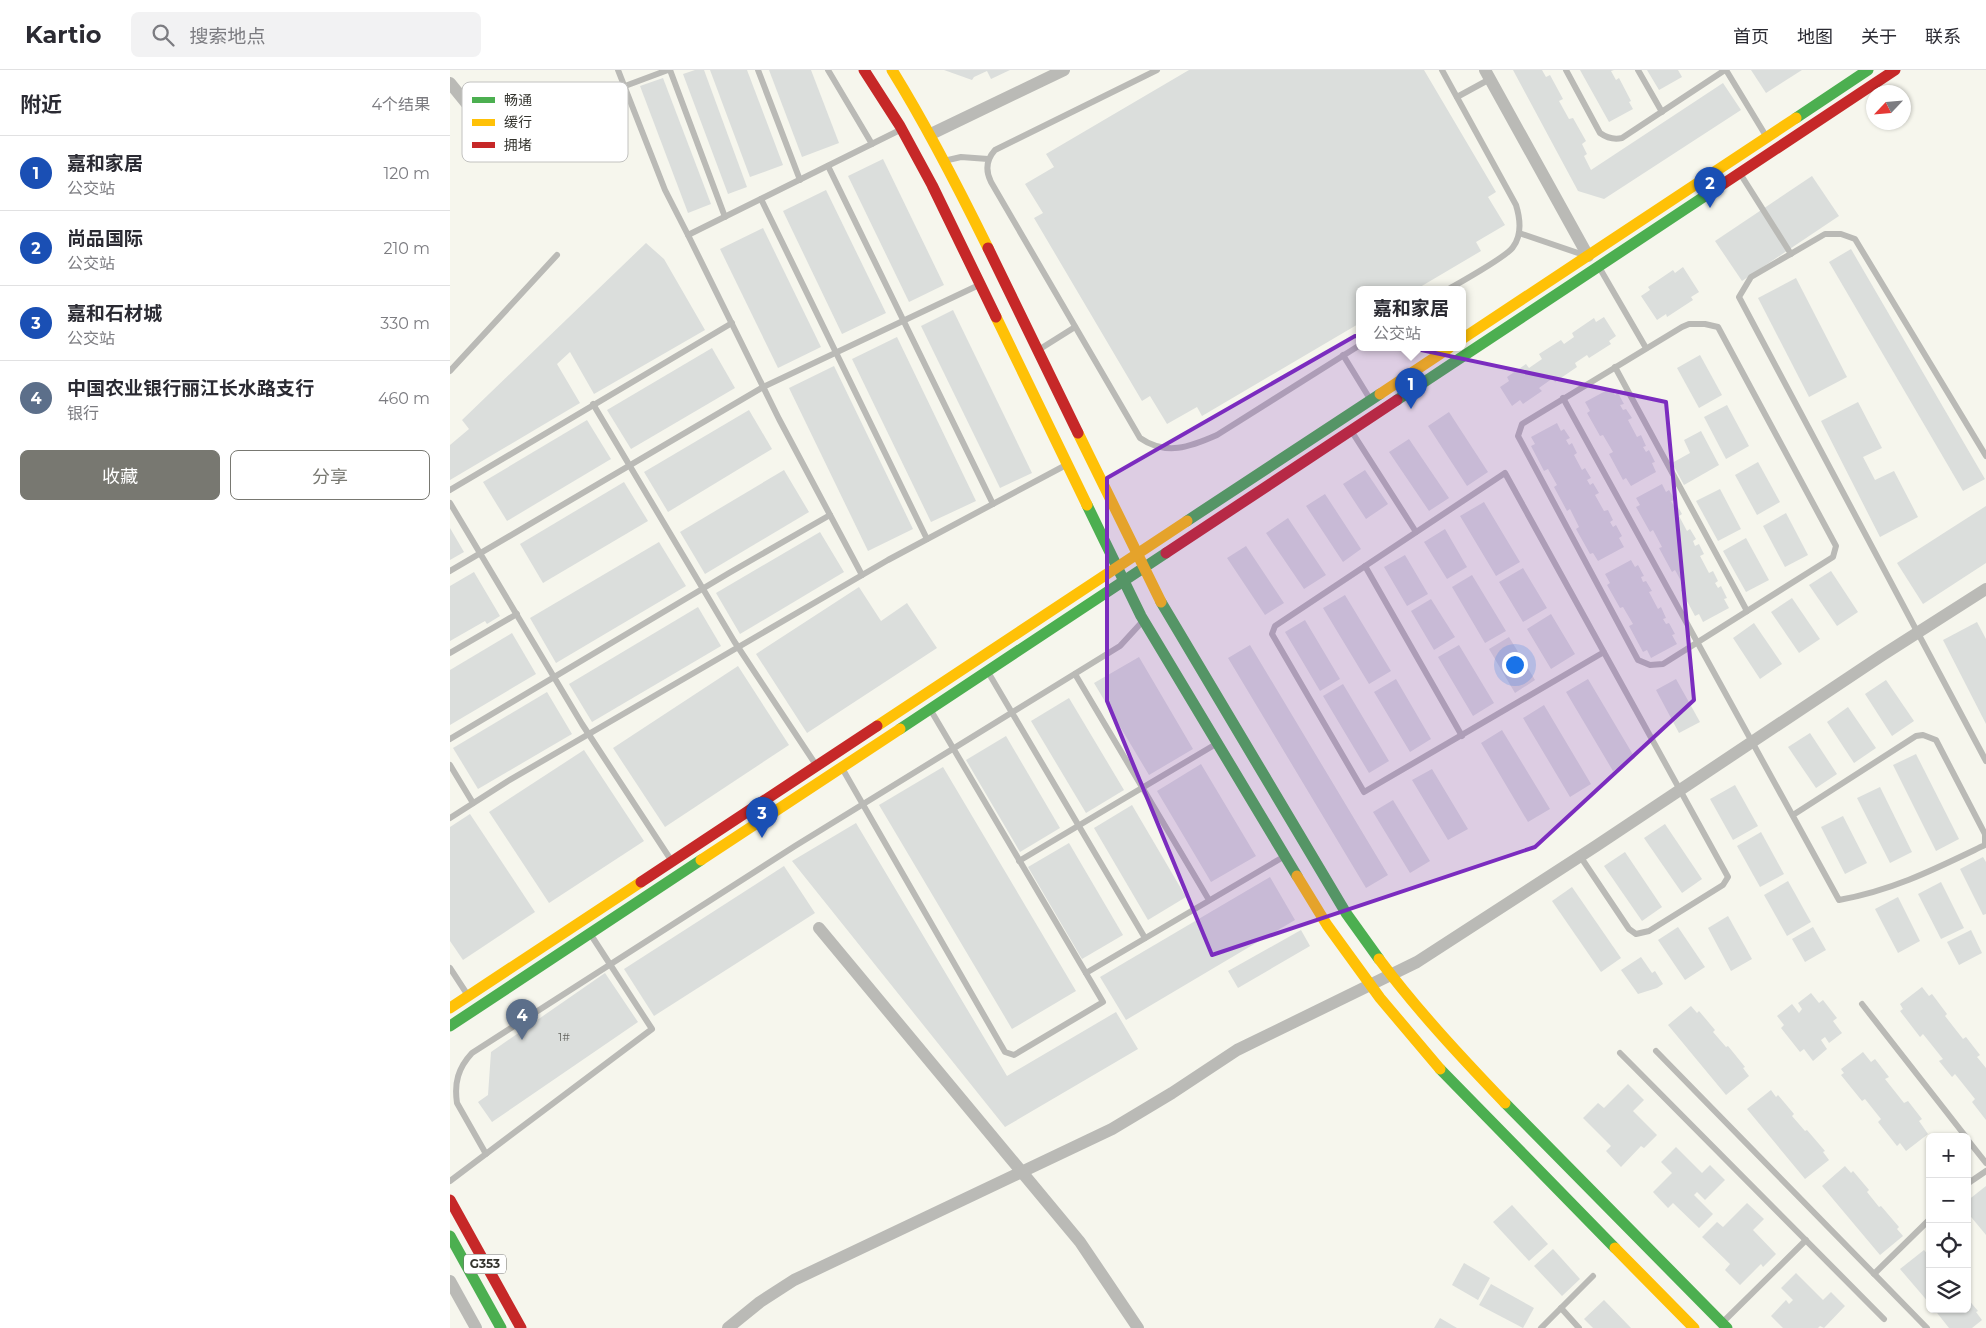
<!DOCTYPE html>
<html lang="zh">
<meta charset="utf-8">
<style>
body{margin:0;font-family:Montserrat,"Noto Sans SC",sans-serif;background:#f2f2f3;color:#2b2b33}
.controls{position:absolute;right:15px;bottom:15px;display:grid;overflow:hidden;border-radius:8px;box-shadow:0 1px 4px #0004}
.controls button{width:45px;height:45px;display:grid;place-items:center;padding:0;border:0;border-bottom:1px solid #e1e1e2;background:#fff;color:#2b2b33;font:25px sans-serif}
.compass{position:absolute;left:1416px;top:15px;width:45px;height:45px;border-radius:50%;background:#fff;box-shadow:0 1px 4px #0004;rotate:244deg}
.you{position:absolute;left:1064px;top:594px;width:18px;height:18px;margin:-12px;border:4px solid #fff;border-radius:50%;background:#1a73e8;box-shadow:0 0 0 8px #1a73e833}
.badge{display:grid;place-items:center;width:32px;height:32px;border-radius:50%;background:#787871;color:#fff;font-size:16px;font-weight:700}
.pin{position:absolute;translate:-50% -41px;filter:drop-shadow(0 1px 2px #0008)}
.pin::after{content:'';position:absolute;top:26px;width:18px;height:15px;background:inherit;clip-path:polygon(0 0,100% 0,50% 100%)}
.popup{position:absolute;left:906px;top:216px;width:110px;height:65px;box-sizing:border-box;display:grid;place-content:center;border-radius:8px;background:#fff;filter:drop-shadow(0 1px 4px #0005);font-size:16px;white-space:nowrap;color:#7c7c81}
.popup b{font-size:19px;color:#2b2b33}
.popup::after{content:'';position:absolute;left:50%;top:100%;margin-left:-10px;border:10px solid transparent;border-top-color:#fff}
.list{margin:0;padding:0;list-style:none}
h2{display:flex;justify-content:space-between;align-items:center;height:65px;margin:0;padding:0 20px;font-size:21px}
h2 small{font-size:16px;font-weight:400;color:#7c7c81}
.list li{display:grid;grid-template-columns:32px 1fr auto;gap:15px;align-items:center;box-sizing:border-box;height:75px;padding:0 20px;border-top:1px solid #e1e1e2}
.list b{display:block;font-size:19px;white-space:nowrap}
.list p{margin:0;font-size:16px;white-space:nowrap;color:#7c7c81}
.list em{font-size:16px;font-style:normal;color:#7c7c81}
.actions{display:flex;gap:10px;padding:15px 20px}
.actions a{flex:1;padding:11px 0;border:1px solid #787871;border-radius:8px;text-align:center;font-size:18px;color:#787871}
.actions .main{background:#787871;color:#fff}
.icon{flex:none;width:28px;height:28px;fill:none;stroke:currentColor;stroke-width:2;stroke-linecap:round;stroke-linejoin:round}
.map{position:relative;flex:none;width:1536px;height:1258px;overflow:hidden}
header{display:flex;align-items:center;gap:30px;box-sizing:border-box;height:70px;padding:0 25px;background:#fff;border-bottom:1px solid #e1e1e2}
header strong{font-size:24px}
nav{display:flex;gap:28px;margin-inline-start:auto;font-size:18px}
.search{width:350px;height:45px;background:#f2f2f3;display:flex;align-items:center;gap:12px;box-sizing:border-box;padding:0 18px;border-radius:8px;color:#7c7c81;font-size:19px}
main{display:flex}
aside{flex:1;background:#fff}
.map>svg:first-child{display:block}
</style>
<header>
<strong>Kartio</strong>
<div class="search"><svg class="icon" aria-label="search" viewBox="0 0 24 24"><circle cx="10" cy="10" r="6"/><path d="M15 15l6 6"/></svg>搜索地点</div>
<nav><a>首页</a><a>地图</a><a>关于</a><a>联系</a></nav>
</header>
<main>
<aside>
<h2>附近<small>4个结果</small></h2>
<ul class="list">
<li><span class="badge" style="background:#1a4fb4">1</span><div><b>嘉和家居</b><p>公交站</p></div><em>120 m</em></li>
<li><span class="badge" style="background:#1a4fb4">2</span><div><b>尚品国际</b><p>公交站</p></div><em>210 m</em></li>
<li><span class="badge" style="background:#1a4fb4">3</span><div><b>嘉和石材城</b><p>公交站</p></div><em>330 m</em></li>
<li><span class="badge" style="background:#5c6f8a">4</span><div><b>中国农业银行丽江长水路支行</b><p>银行</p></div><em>460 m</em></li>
</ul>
<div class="actions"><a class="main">收藏</a><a>分享</a></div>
</aside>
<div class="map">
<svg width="1536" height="1258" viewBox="0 0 1536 1258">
<rect width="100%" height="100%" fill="#f6f6ed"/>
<g fill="#dbdedc">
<polygon points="245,0 254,0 297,117 278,124 233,4"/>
<polygon points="260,0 297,0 333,95 300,107"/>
<polygon points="319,0 361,0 389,73 352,87"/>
<polygon points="494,0 560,0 541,9 537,1 524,7 522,10"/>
<polygon points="739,0 974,0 1046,122 1038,127 1055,155 1026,172 1031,181 965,220 910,220 910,253 752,346 747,337 717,354 700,326 692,331 584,148 593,143 575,114 604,97 596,84"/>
<polygon points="1063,0 1092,0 1096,7 1100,5 1113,29 1109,31 1119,49 1123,48 1136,71 1132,74 1137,84 1134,86 1141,100 1273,13 1291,40 1154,129 1128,121"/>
<polygon points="1130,0 1164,0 1161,1 1166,10 1169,8 1181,31 1179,32 1183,39 1159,52"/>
<polygon points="1197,0 1228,0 1232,7 1209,20"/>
<polygon points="1301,0 1352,0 1316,23"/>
<polygon points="213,8 261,134 238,143 190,16"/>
<polygon points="433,89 494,215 459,232 398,106"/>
<polygon points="1362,106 1389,146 1292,211 1265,171"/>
<polygon points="376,120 436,243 392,264 333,141"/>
<polygon points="313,158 371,277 328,298 270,179"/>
<polygon points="196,173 214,189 255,260 144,324 120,282 107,294 130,333 0,410 0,375 19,359 12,350"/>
<polygon points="1401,179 1535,409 1513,421 1379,192"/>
<polygon points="1233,197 1249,222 1241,227 1243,230 1217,247 1216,244 1207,250 1191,226 1200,220 1198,217 1223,200 1225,203"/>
<polygon points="1346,208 1397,307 1359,327 1308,228"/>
<polygon points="503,240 582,403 550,418 471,256"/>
<polygon points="1154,247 1166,266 1159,271 1161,274 1139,288 1137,285 1125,293 1127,297 1105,312 1103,308 1089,318 1092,321 1073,334 1070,330 1062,336 1050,317 1059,311 1057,307 1076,294 1079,298 1092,289 1089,284 1111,270 1114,274 1124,267 1122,263 1144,248 1146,252"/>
<polygon points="447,267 526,431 481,452 402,289"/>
<polygon points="262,278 285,318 181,379 157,340"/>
<polygon points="1250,285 1272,325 1249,338 1227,298"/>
<polygon points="384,296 463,459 418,481 339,318"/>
<polygon points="1161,318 1165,325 1168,323 1174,334 1170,335 1173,340 1176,339 1182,348 1178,350 1187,367 1191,365 1196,376 1193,377 1196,382 1199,380 1205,392 1202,393 1206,402 1181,416 1176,408 1173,410 1159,384 1163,382 1153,365 1150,366 1137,343 1140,341 1135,332"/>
<polygon points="1408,332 1432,378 1413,387 1425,410 1444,401 1468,447 1430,467 1371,351"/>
<polygon points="1277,335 1299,376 1276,389 1254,347"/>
<polygon points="299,340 322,379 218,442 194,402"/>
<polygon points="999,342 1038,402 1017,416 978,356"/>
<polygon points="137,350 161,389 57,451 33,412"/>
<polygon points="1107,353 1111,361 1114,359 1120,368 1116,370 1119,375 1122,373 1127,383 1124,385 1132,400 1135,398 1141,408 1137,410 1140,415 1143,413 1149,423 1145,425 1154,441 1158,440 1163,450 1160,452 1163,457 1166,455 1172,466 1169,468 1174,477 1148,491 1143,483 1140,484 1126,459 1129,457 1120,439 1117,441 1104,417 1107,415 1098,399 1094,401 1081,376 1085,374 1081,367"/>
<polygon points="1251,361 1269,395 1234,415 1222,393 1240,383 1234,370"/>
<polygon points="959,369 999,428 979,441 939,382"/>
<polygon points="1308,392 1330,432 1307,445 1285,405"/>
<polygon points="334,400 359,442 255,504 230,462"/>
<polygon points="915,400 938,434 916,449 893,414"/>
<polygon points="174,412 198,451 93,513 70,474"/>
<polygon points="1212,414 1216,422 1219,420 1225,430 1221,431 1224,436 1227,435 1232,444 1229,446 1237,461 1240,459 1246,469 1243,471 1245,476 1249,474 1254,484 1250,486 1259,503 1263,501 1268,511 1265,513 1268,518 1271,516 1277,528 1274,529 1279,538 1253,552 1249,544 1245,546 1231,520 1235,518 1225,500 1222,502 1209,478 1212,477 1203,460 1200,462 1186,437 1190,435 1186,428"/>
<polygon points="1270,419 1291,459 1268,471 1246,431"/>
<polygon points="875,424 911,479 893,492 856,436"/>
<polygon points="1034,432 1070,492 1046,506 1010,446"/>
<polygon points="1536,436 1536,493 1473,534 1447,493"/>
<polygon points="1336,443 1358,485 1335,497 1313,456"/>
<polygon points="838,448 876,505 854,519 816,463"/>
<polygon points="0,458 14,482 0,490"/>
<polygon points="995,459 1017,497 997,509 974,472"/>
<polygon points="370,462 394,502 290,564 266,523"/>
<polygon points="1296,468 1319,510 1296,522 1273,481"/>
<polygon points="209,472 236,516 106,593 80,548"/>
<polygon points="796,476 834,533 815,545 777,488"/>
<polygon points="955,485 978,524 957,536 934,497"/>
<polygon points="1181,490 1185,497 1188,495 1194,506 1191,507 1193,512 1196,511 1202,521 1199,522 1208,539 1211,537 1216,548 1213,549 1216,554 1219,553 1225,564 1222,565 1227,574 1201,588 1197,580 1193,582 1179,556 1183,554 1173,537 1170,538 1157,515 1160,513 1155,504"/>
<polygon points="1073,498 1097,538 1073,552 1049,512"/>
<polygon points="1381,501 1408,542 1387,556 1359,515"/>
<polygon points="24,502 50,546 37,554 35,551 0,571 0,516"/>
<polygon points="1022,505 1056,561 1035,573 1002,517"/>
<polygon points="409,517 431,551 457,533 487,578 357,663 306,584"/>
<polygon points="895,525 941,601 919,614 873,538"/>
<polygon points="1342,528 1370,569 1349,583 1321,542"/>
<polygon points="981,529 1005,567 984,580 961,541"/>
<polygon points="248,537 271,576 142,652 119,614"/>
<polygon points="1101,544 1125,584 1101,599 1077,559"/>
<polygon points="855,550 890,609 870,621 835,562"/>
<polygon points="1527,552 1536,569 1536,654 1493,570"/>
<polygon points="1304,553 1332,594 1310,609 1283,568"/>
<polygon points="62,563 86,604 0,655 0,600"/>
<polygon points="1059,567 1085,610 1065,623 1039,579"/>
<polygon points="800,575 938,805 916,818 778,588"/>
<polygon points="1009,575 1044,633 1023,646 988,587"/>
<polygon points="689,587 743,679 699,705 644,613"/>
<polygon points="288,596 339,675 215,757 163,678"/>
<polygon points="946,609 981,669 960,682 924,622"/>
<polygon points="1138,609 1185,688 1163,701 1116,622"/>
<polygon points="1226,609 1250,652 1229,663 1206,620"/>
<polygon points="1436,610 1464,651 1442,666 1415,624"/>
<polygon points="893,614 939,691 919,703 873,626"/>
<polygon points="97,622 122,664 28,719 3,678"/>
<polygon points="619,628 674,720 636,743 581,651"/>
<polygon points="1094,635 1141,714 1120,727 1073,648"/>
<polygon points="1398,637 1426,678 1404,693 1377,652"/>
<polygon points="1052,660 1100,739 1078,752 1031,673"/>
<polygon points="1360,663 1387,704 1366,718 1338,677"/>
<polygon points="556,666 610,758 570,782 516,690"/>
<polygon points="134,680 194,771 99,833 39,742"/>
<polygon points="1466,684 1509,769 1486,781 1443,695"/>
<polygon points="751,694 806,786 761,812 707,721"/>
<polygon points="493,697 626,921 562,959 429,735"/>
<polygon points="982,699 1018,759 998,770 962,710"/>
<polygon points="1285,715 1308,756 1283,770 1260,729"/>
<polygon points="1430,717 1462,782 1440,793 1407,728"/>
<polygon points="943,730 980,791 960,803 923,742"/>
<polygon points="682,735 736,827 698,850 644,758"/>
<polygon points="20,744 85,842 13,890 0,871 0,757"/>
<polygon points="1393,746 1417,793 1395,804 1371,757"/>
<polygon points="406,753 557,1006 666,942 688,979 555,1057 342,791"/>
<polygon points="1215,754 1252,809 1232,823 1194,768"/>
<polygon points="1311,762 1334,804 1310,817 1287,776"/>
<polygon points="619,773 673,865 632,889 578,797"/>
<polygon points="1175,782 1212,837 1192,851 1154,796"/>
<polygon points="1533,787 1536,792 1536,844 1533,845 1510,799"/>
<polygon points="334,796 365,843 204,946 174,899"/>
<polygon points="820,807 845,850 676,950 650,907"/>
<polygon points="1338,811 1361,852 1337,866 1314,825"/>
<polygon points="1491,812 1514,858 1491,869 1468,824"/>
<polygon points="1122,817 1171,888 1151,902 1102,831"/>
<polygon points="1448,827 1470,871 1448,883 1425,839"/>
<polygon points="1278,846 1302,889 1281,901 1258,858"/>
<polygon points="1228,857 1255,897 1235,910 1208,870"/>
<polygon points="1363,857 1376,880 1355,892 1342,869"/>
<polygon points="851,860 860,876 788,918 778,901"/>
<polygon points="1521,860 1532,883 1509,895 1497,872"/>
<polygon points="1191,887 1202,903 1205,901 1213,914 1207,918 1188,924 1171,900"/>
<polygon points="155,903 188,952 42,1052 28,1032 38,1025 41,982"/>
<polygon points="1472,917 1479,926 1482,924 1497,944 1495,946 1513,969 1516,967 1530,985 1527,987 1536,998 1536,1050 1522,1032 1525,1029 1505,1004 1502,1007 1489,991 1493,989 1473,964 1470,967 1450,941 1453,939 1450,934"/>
<polygon points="1361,923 1369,933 1373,930 1387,948 1383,951 1392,963 1379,973 1375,967 1371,970 1377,979 1363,991 1354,979 1350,982 1331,958 1334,955 1327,946 1342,934 1349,943 1352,939 1348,933"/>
<polygon points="1241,936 1247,943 1249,941 1265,960 1263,962 1276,977 1278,976 1295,997 1293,998 1299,1006 1276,1025 1218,955"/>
<polygon points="1413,982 1421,992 1425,989 1439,1007 1435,1009 1454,1033 1458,1031 1472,1049 1469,1051 1478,1064 1456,1081 1450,1073 1447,1076 1428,1052 1431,1049 1415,1029 1412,1031 1391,1005 1394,1003 1391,999"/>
<polygon points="1178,1014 1194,1030 1183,1041 1207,1065 1194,1078 1191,1076 1171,1097 1156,1081 1161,1076 1133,1048 1148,1033 1154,1038"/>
<polygon points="1321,1020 1326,1027 1328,1025 1344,1044 1342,1046 1355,1061 1357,1060 1375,1081 1373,1082 1379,1090 1355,1109 1297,1039"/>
<polygon points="1226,1077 1252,1103 1260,1095 1275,1110 1255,1130 1247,1122 1244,1125 1263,1144 1249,1158 1223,1133 1218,1138 1203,1122 1222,1103 1211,1092"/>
<polygon points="1395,1096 1401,1103 1403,1101 1419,1120 1417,1122 1429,1137 1431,1136 1449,1157 1447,1159 1453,1166 1430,1185 1372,1116"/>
<polygon points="1536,1116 1536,1165 1517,1142 1517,1131"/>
<polygon points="1297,1133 1314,1149 1303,1160 1326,1184 1313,1197 1311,1194 1290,1215 1275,1200 1280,1194 1252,1167 1267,1152 1273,1157"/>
<polygon points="1062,1135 1098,1174 1079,1191 1043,1152"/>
<polygon points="1103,1179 1130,1209 1112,1226 1084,1196"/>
<polygon points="1474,1180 1480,1187 1480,1234 1450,1199"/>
<polygon points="1014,1193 1040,1208 1028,1230 1002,1215"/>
<polygon points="1346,1203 1373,1230 1381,1222 1395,1236 1374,1258 1370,1256 1368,1258 1333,1258 1321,1246 1336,1230 1339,1234 1343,1230 1331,1218"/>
<polygon points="1041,1214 1084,1238 1073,1258 1029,1235"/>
<polygon points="1517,1228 1528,1241 1526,1242 1532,1250 1522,1258 1499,1258 1484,1239 1517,1239"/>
<polygon points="1154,1230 1181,1258 1143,1258 1134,1249"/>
<polygon points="990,1248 1007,1258 984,1258"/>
</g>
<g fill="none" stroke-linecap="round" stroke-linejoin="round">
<g stroke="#babab6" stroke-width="6">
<polyline points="168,0 215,120 238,165"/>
<polyline points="220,0 275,147"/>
<polyline points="308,0 350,110"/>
<polyline points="378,0 422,74"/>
<path d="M707,0L545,80C536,90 535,100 541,112L690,368C716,386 740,377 767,365L910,275"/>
<path d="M992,0L1066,135C1070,148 1072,165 1063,177C1058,186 1009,213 997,220"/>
<path d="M1116,0L1150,63C1157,68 1163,70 1172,68L1275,0"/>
<polyline points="1188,0 1212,42"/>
<polyline points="1276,0 1316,66"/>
<polyline points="175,16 218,0"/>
<polyline points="1007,27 1040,9"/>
<polyline points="498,90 511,87 538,89"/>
<polyline points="378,96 543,434"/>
<polyline points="1291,105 1341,184"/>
<polyline points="311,129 477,469"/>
<polyline points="1069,163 1134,185"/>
<polyline points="1149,197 1196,278"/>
<polygon points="1239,254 1255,254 1268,257 1386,476 1383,487 1213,594 1200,595 1188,590 1068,366 1072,354 1232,257"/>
<polyline points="590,279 625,257"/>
<polyline points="893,285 920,329"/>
<polyline points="1165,297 1297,541"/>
<polyline points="0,301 107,185"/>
<path d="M1113,328L1389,830C1444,820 1485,799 1535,775V764L1486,670L1473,665L1466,666L1343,745"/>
<polyline points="143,334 284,571 366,695"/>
<polyline points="902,362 966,462"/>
<polyline points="1536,386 1405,169 1391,164 1375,164 1301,207 1289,227 1536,691"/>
<polyline points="0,420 282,253"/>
<polyline points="0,433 132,654 221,790"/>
<polyline points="915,496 1012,666"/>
<polyline points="0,501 313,317 529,215"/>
<polyline points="412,505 329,349 238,165 450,60"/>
<polyline points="0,583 67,544"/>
<polyline points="538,602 695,868"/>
<polyline points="625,604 759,830"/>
<polyline points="0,669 279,503 380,445"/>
<polyline points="0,695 23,733"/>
<polyline points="392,698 555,982 564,985 653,932 480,639"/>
<polyline points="0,748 58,711 438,490 616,395"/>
<path d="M1130,786L1179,859L1186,864L1199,861L1273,815L1278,807C1203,672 1129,537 1055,403L825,556L822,564L914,722L1154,582"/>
<polyline points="569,791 766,674"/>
<polyline points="0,898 17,924"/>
<polyline points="636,903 835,786"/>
<polyline points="1412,934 1516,1067"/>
<polyline points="1206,981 1477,1258"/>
<polyline points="1170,983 1434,1249"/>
<polyline points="1517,1069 1536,1093"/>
<path d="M36,1084L7,1033C4,1013 8,998 22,983L345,776L670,576L692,552"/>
<polyline points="0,1111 202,959 141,865"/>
<polyline points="1517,1114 1536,1101"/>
<polyline points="1424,1204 1480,1149"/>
<polyline points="1111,1238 1129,1258"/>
<polyline points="1273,1252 1356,1170"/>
<polyline points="1091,1258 1143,1206"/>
</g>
<g stroke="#babab6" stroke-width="12">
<polyline points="1035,0 1138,186"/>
<polyline points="0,13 56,82"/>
<polyline points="481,64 614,0"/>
<polyline points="369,858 630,1172 688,1258"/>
<polyline points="0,1211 26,1258"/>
<polyline points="278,1258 310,1232 344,1210 662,1059 722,1023 787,980 967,892 1146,776 1431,586 1536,519"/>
</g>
<g stroke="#4caf50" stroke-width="11">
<polyline points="1346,48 1418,0"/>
<polyline points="947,330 1261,122"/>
<polyline points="637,435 691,546 847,806"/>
<polyline points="737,451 930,324"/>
<polyline points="711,532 896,843 929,889"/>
<polyline points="450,659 716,483"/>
<polyline points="0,956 251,790"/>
<polyline points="990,999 1165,1178"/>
<polyline points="1055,1033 1277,1258"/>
<polyline points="0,1166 51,1258"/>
</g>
<g stroke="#ffc107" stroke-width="11">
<path d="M442,0C478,58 508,117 538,178"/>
<polyline points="546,247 637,435"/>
<polyline points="1012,269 1346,48"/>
<polyline points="930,324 999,278"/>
<polyline points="628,363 711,532"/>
<polyline points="427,656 737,451"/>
<polyline points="251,790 450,659"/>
<polyline points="847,806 877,855 930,928 990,999"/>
<path d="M929,889C967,940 1011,987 1055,1033"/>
<polyline points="0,938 191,812"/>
<polyline points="1165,1178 1244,1258"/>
</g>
<g stroke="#c62828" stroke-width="11">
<polyline points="414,0 450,56 482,115 546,247"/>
<polyline points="1261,122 1445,0"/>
<polyline points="538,178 628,363"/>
<polyline points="716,483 947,330"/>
<polyline points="191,812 427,656"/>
<polyline points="0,1130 71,1258"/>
</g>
</g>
<path fill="#7b2cbf" fill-opacity="0.2" stroke="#7b2cbf" stroke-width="4" stroke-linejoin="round" d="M905,266L1216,332L1244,630L1085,777L762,885L657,631V408Z"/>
<g text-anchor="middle" stroke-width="4.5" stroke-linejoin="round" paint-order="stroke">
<g font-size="11" fill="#62625d">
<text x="114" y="971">1#</text>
</g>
<rect fill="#fff" stroke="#71716d" stroke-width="1" x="14" y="1184.5" width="42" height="19" rx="4"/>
<g font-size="12" font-weight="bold" fill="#34342e">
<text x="35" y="1198">G353</text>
</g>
</g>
<rect x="12" y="12" width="166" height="80" rx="8" fill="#fff" stroke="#c2c2c0" stroke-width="1"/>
<rect x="22" y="27" width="23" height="6" fill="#4caf50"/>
<rect x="22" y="49" width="23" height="7" fill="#ffc107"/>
<rect x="22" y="72" width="23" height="6" fill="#c62828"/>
<g font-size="14" fill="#34342e">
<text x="54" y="35">畅通</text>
<text x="54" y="57">缓行</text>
<text x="54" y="80">拥堵</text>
</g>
</svg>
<div class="controls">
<button>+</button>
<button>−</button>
<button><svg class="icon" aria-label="locate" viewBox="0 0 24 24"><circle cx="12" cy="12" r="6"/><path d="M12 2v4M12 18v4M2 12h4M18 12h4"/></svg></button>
<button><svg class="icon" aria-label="layers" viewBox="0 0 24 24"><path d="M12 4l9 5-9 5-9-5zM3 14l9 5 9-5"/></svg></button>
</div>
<svg class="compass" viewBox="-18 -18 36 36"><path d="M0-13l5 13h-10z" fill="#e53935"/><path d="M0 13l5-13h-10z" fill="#7c7c81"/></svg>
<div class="you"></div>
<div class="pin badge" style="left:961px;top:339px;background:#1a4fb4">1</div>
<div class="popup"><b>嘉和家居</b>公交站</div>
<div class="pin badge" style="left:1260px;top:138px;background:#1a4fb4">2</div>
<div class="pin badge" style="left:312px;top:768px;background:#1a4fb4">3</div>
<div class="pin badge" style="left:72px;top:970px;background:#5c6f8a">4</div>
</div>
</main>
